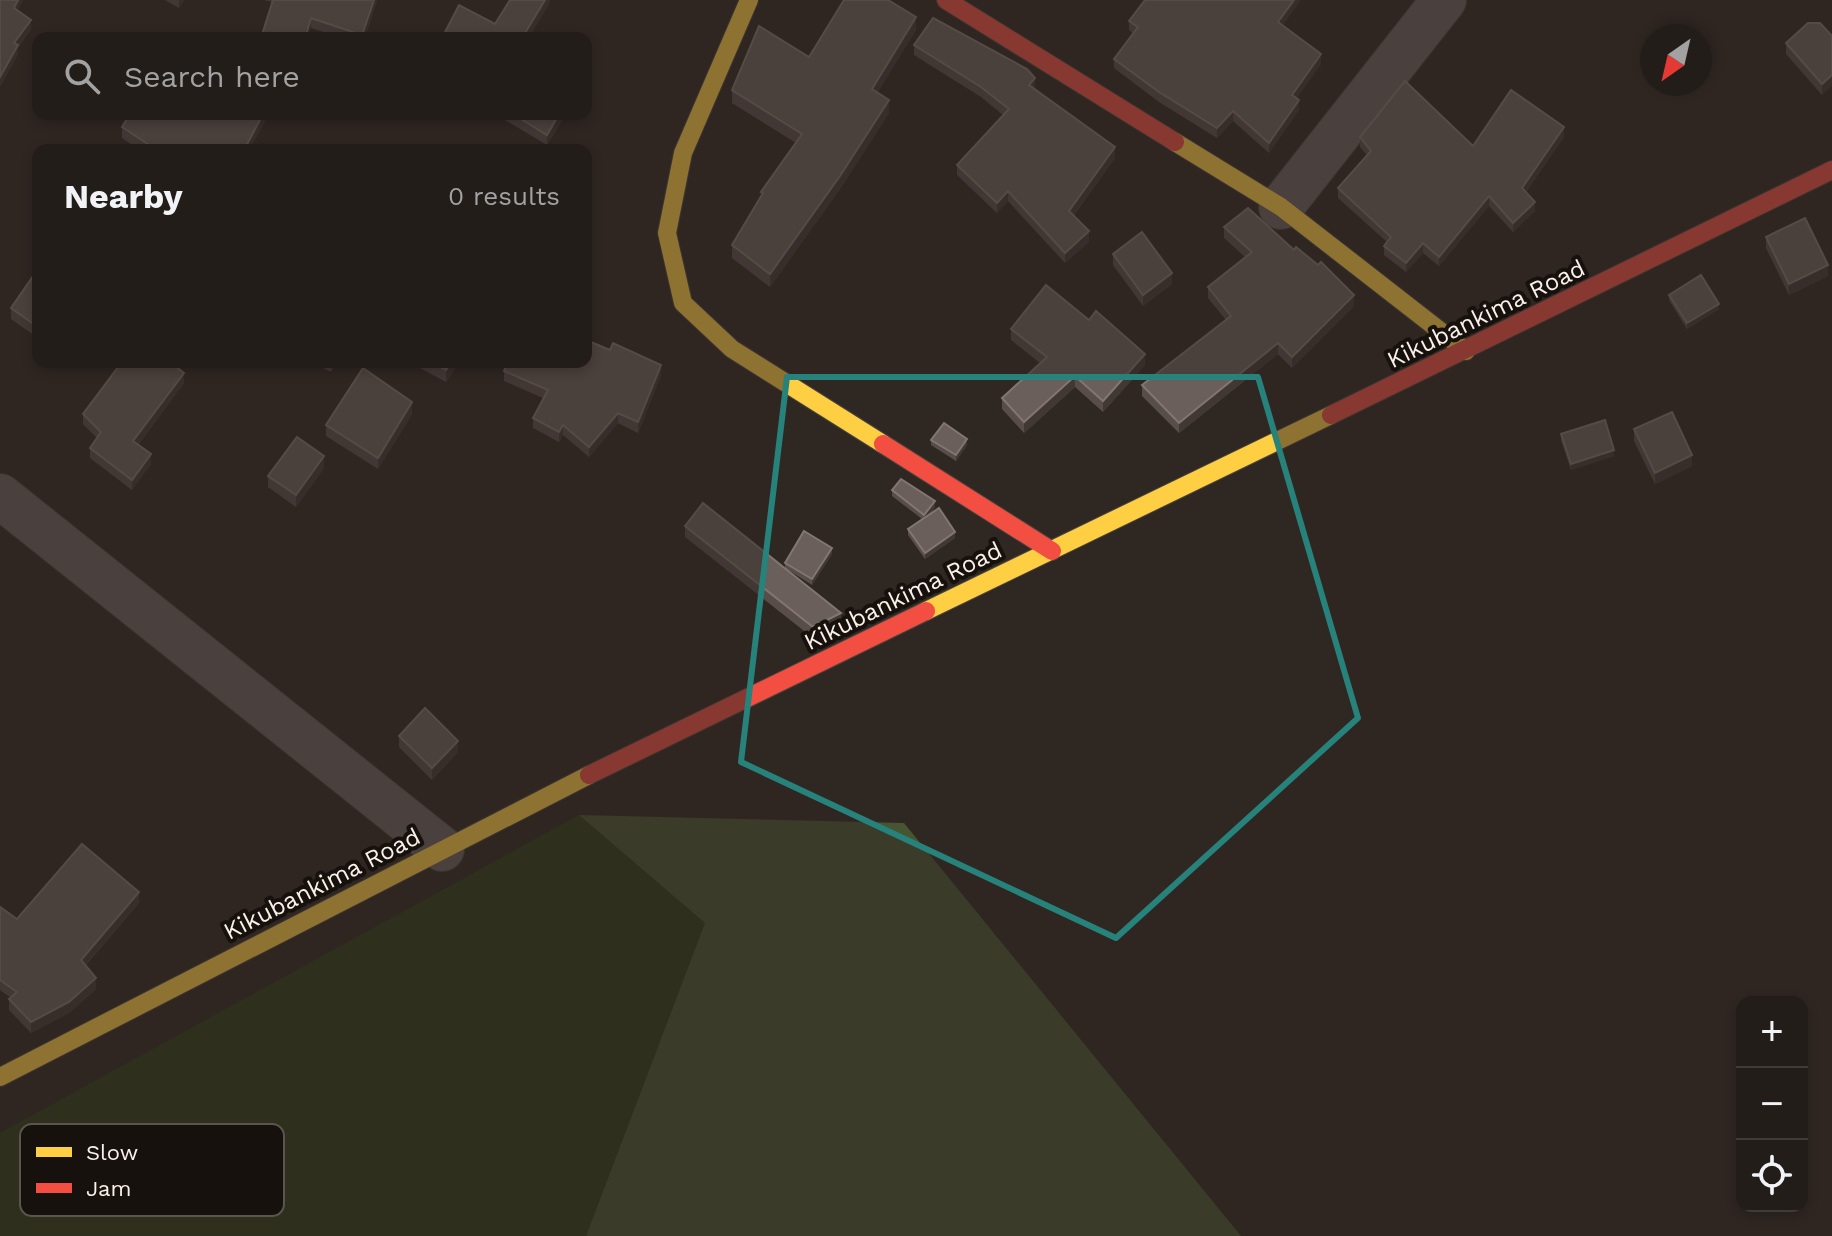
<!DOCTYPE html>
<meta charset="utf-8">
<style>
body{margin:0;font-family:"Work Sans",sans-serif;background:#2f2a27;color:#f1f3f6}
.controls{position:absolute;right:24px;bottom:24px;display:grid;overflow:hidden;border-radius:16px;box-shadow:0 4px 12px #0003}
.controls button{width:72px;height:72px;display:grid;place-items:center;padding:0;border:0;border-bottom:2px solid #403b39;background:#231d1a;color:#f1f3f6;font:40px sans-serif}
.compass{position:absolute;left:1640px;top:24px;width:72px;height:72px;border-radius:50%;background:#231d1a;box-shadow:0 4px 12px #0003;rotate:214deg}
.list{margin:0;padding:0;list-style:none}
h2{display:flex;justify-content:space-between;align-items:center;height:104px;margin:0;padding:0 32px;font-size:34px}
h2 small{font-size:26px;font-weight:400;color:#a3a2a2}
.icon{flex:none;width:44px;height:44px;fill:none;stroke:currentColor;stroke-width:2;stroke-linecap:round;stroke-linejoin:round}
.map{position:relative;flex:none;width:1832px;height:1236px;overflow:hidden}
.search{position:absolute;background:#231d1a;box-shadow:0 4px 12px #0003;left:32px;top:32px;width:560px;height:88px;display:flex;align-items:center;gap:20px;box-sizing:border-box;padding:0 28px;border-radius:16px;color:#a3a2a2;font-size:30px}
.panel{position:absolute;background:#231d1a;box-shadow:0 4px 12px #0003;left:32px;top:144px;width:560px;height:224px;border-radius:16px}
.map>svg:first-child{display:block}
</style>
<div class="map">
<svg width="1832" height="1236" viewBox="0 0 1832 1236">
<rect width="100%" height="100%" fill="#2f2722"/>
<polygon fill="#2f3b18" points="579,815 705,923 586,1236 0,1236 0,1133"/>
<polygon fill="#475532" points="579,815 904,823 1241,1236 586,1236 705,923"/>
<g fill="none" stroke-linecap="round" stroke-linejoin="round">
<g stroke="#4b443f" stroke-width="46">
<g id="street">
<polyline points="1281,207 1444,0"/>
<polyline points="0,496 442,849"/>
</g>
</g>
<g stroke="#4b443f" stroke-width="20">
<g id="slow">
<polyline points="749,0 683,153 667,233 683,303 732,349 883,444"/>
<polyline points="1175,142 1281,207 1466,351"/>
<polyline points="926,611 1331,415"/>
<polyline points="0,1077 589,775"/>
</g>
</g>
<g stroke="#4b443f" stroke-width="20">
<g id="jam">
<polyline points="946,0 1175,142"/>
<polyline points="1331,415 1832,170"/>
<polyline points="883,444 1052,551"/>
<polyline points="589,775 926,611"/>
</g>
</g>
<use href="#street" stroke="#6b6361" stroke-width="44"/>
<use href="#slow" stroke="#ffcf43" stroke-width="18"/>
<use href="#jam" stroke="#f24e42" stroke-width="18"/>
</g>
<g fill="#594d4a">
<polygon points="165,0 184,0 179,8"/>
<polygon points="264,0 377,0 365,38 342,38 311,28 272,2"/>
<polygon points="1129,21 1283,26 1321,64 1296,98 1299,110 1269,153 1233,121 1217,138 1159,102 1114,68 1114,59 1134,34 1129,30"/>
<polygon points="916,30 877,92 889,113 840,189 770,287 732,258 732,245 761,197 761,192 796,143 732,103 732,90 809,57"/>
<polygon points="1832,36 1822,95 1786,54 1786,43"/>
<polygon points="914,45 1035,88 1034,89 1115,158 1074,215 1089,242 1065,263 1008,201 997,213 957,175 957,165 1003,115 981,97 914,55"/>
<polygon points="130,114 269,114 249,150 140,150 122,138 122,127"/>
<polygon points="495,114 566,114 547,145"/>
<polygon points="1360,137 1473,146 1564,137 1526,192 1535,211 1513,232 1489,206 1439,266 1423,253 1406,272 1384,255 1384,246 1387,242 1338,198 1338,188 1367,155 1360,147"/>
<polygon points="1224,227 1354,306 1292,368 1278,354 1179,433 1142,396 1142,385 1226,320 1208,298 1208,287 1245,257 1224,238"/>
<polygon points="1766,237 1828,276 1789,295 1766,248"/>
<polygon points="38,244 38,262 35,260 35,249"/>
<polygon points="1113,254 1172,284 1143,306 1113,265"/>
<polygon points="38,269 38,338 11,319 11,308"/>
<polygon points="1669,295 1719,309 1687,329 1669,300"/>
<polygon points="1011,329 1145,365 1103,412 1075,387 1024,433 1002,409 1002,398 1040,363 1011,340"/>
<polygon points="311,362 337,362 331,372"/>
<polygon points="409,362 459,362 446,382"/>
<polygon points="504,371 661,375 638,433 618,423 589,457 563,435 559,442 533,428 533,418 543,398 504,381"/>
<polygon points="184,383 138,445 151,464 132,490 90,458 90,448 97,438 83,424 83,414"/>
<polygon points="412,414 378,469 326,436 326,425"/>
<polygon points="1634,429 1692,466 1655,484 1634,441"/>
<polygon points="1561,434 1614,456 1571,470 1561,440"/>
<polygon points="931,440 967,445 956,461 931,445"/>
<polygon points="324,468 296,507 268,487 268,476"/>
<polygon points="892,490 935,507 930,514 955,538 925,559 908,535 908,529 922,519 892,496"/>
<polygon points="685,526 841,624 813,638 685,537"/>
<polygon points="832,554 812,585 785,568 785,563"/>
<polygon points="399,736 458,752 432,780 399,747"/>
<polygon points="139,903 86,965 96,989 69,1013 31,1033 9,1010 9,999 11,998 0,990 0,907 17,919"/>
</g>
<g fill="#413733">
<polygon points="18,0 23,0 14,18 14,8"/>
<polygon points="179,0 184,0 179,8"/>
<polygon points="374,0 377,0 365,38 362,38"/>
<polygon points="545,0 550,0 550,3 529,38 522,38"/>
<polygon points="1294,0 1301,0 1278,32 1278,22"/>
<polygon points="916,17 916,30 872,102 872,89"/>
<polygon points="311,18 311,28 308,38 305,38"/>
<polygon points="31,20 31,30 18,48 18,55 0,87 0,77 14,43"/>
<polygon points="1321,54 1321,64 1292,105 1292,95"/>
<polygon points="1832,75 1832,86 1822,95 1822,84"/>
<polygon points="1035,78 1035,88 1029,95 1029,85"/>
<polygon points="889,100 889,113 840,189 770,287 770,274"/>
<polygon points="1299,100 1299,110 1269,153 1269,143"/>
<polygon points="1233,111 1233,121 1217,138 1217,128"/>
<polygon points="263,114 269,114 249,150 243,150"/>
<polygon points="559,114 566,114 547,145 547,135"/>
<polygon points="1564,127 1564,137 1522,197 1522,188"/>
<polygon points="1115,147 1115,158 1069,221 1069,211"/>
<polygon points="1008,191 1008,201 997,213 997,203"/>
<polygon points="1489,196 1489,206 1439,266 1439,257"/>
<polygon points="1535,202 1535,211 1513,232 1513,223"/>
<polygon points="1089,231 1089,242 1065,263 1065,253"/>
<polygon points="1423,243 1423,253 1406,272 1406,263"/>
<polygon points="1828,265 1828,276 1789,295 1789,284"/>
<polygon points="1172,273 1172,284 1143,306 1143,295"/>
<polygon points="1354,295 1354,306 1292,368 1292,357"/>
<polygon points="1719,304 1719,309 1687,329 1687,323"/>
<polygon points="1278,343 1278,354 1179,433 1179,423"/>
<polygon points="1145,354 1145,365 1103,412 1103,401"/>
<polygon points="331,362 337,362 331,372"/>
<polygon points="451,362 459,362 446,382 446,370"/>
<polygon points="661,365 661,375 638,433 638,422"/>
<polygon points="184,373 184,383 133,451 133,441"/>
<polygon points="1075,376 1075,387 1024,433 1024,422"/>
<polygon points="412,402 412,414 378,469 378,458"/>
<polygon points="618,413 618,423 589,457 589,447"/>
<polygon points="563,425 563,435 559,442 559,432"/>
<polygon points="967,439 967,445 956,461 956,455"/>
<polygon points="1614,450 1614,456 1571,470 1571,464"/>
<polygon points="151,454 151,464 132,490 132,480"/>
<polygon points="1692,455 1692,466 1655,484 1655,473"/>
<polygon points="324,456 324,468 296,507 296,495"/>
<polygon points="935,501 935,507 924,521 924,515"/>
<polygon points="955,532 955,538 925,559 925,553"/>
<polygon points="832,548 832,554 812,585 812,579"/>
<polygon points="841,613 841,624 813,638 813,627"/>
<polygon points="458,741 458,752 432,780 432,768"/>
<polygon points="139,892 139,903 81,970 81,960"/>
<polygon points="96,978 96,989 69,1013 31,1033 31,1022"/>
</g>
<g fill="#6a5f5b" stroke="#817672" stroke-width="2">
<polygon points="0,0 18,0 14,8 31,20 14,43 18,45 0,77"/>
<polygon points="273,0 374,0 362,35 311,18 305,38 261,38"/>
<polygon points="510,0 545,0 522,38 442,38 459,5 495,24"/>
<polygon points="844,0 888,0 916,17 872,89 889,100 840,176 770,274 732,245 763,193 761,192 802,134 732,90 759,26 809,57"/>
<polygon points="1145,0 1294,0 1278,22 1321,54 1292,95 1299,100 1269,143 1233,111 1217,128 1159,92 1114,59 1138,27 1129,21"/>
<polygon points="933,18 1027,69 1035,78 1029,85 1115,147 1069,211 1089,231 1065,253 1008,191 997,203 957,165 1009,109 981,87 914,45"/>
<polygon points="1808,23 1820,23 1832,36 1832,75 1822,84 1786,43"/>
<polygon points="1405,81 1473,146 1511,90 1564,127 1522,188 1535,202 1513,223 1489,196 1439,257 1423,243 1406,263 1384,246 1391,237 1338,188 1371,151 1360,137"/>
<polygon points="130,114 263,114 244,150 157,150 122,127"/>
<polygon points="513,114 559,114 547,135"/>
<polygon points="1248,208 1294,250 1296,247 1318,265 1321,262 1354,295 1292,357 1278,343 1179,423 1142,385 1231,316 1208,287 1252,252 1224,227"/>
<polygon points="1805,218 1828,265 1789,284 1766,237"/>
<polygon points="1142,232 1172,273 1143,295 1113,254"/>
<polygon points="38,269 38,327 11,308"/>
<polygon points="1701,275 1719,304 1687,323 1669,295"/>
<polygon points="1046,285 1089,320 1096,311 1145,354 1103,401 1075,376 1024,422 1002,398 1047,357 1011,329"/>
<polygon points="586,340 610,350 613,343 661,365 638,422 618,413 589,447 563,425 559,432 533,418 548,390 504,371 508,362 586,362"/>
<polygon points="122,362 170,362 184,373 133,441 151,454 132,480 90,448 101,432 83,414"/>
<polygon points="430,362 451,362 446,370"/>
<polygon points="363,368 412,402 378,458 326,425"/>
<polygon points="1672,412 1692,455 1655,473 1634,429"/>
<polygon points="1605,420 1614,450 1571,464 1561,434"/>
<polygon points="944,423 967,439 956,455 931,440"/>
<polygon points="297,437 324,456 296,495 268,476"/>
<polygon points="901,479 935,501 924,515 892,490"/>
<polygon points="703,503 841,613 813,627 685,526"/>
<polygon points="939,508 955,532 925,553 908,529"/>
<polygon points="804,531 832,548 812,579 785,563"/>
<polygon points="425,708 458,741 432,768 399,736"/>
<polygon points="82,844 139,892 81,960 96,978 69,1002 31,1022 9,999 17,992 0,980 0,907 17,919"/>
</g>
<path d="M0 0H1832V1236H0ZM787,377H1258L1358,718L1116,938L741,762Z" fill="#2f2722" fill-opacity=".55" fill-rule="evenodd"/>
<path fill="none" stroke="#26827a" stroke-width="6" stroke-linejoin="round" d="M787,377H1258L1358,718L1116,938L741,762Z"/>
<g text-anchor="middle" stroke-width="8" stroke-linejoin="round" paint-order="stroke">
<g font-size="24" fill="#faf0ea" stroke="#17110d">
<text transform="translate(1486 314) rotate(-26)" y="8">Kikubankima Road</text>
<text transform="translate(903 596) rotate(-26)" y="8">Kikubankima Road</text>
<text transform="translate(322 884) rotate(-27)" y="8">Kikubankima Road</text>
</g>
</g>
<rect x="20" y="1124" width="264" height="92" rx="12" fill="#17110d" stroke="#5b544f" stroke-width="2"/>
<rect x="36" y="1147" width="36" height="10" fill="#ffcf43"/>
<rect x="36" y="1183" width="36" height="10" fill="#f24e42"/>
<g font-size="22" fill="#faf0ea">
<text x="86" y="1160">Slow</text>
<text x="86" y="1196">Jam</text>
</g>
</svg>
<div class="controls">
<button>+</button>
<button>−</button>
<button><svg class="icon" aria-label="locate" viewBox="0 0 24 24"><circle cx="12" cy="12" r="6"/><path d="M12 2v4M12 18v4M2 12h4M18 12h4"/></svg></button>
</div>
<svg class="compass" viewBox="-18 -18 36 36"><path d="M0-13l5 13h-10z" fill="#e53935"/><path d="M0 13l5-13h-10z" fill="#a3a2a2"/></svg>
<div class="search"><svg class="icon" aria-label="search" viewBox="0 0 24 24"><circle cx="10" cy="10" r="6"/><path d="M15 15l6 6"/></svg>Search here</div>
<section class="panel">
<h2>Nearby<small>0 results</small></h2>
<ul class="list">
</ul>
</section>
</div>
